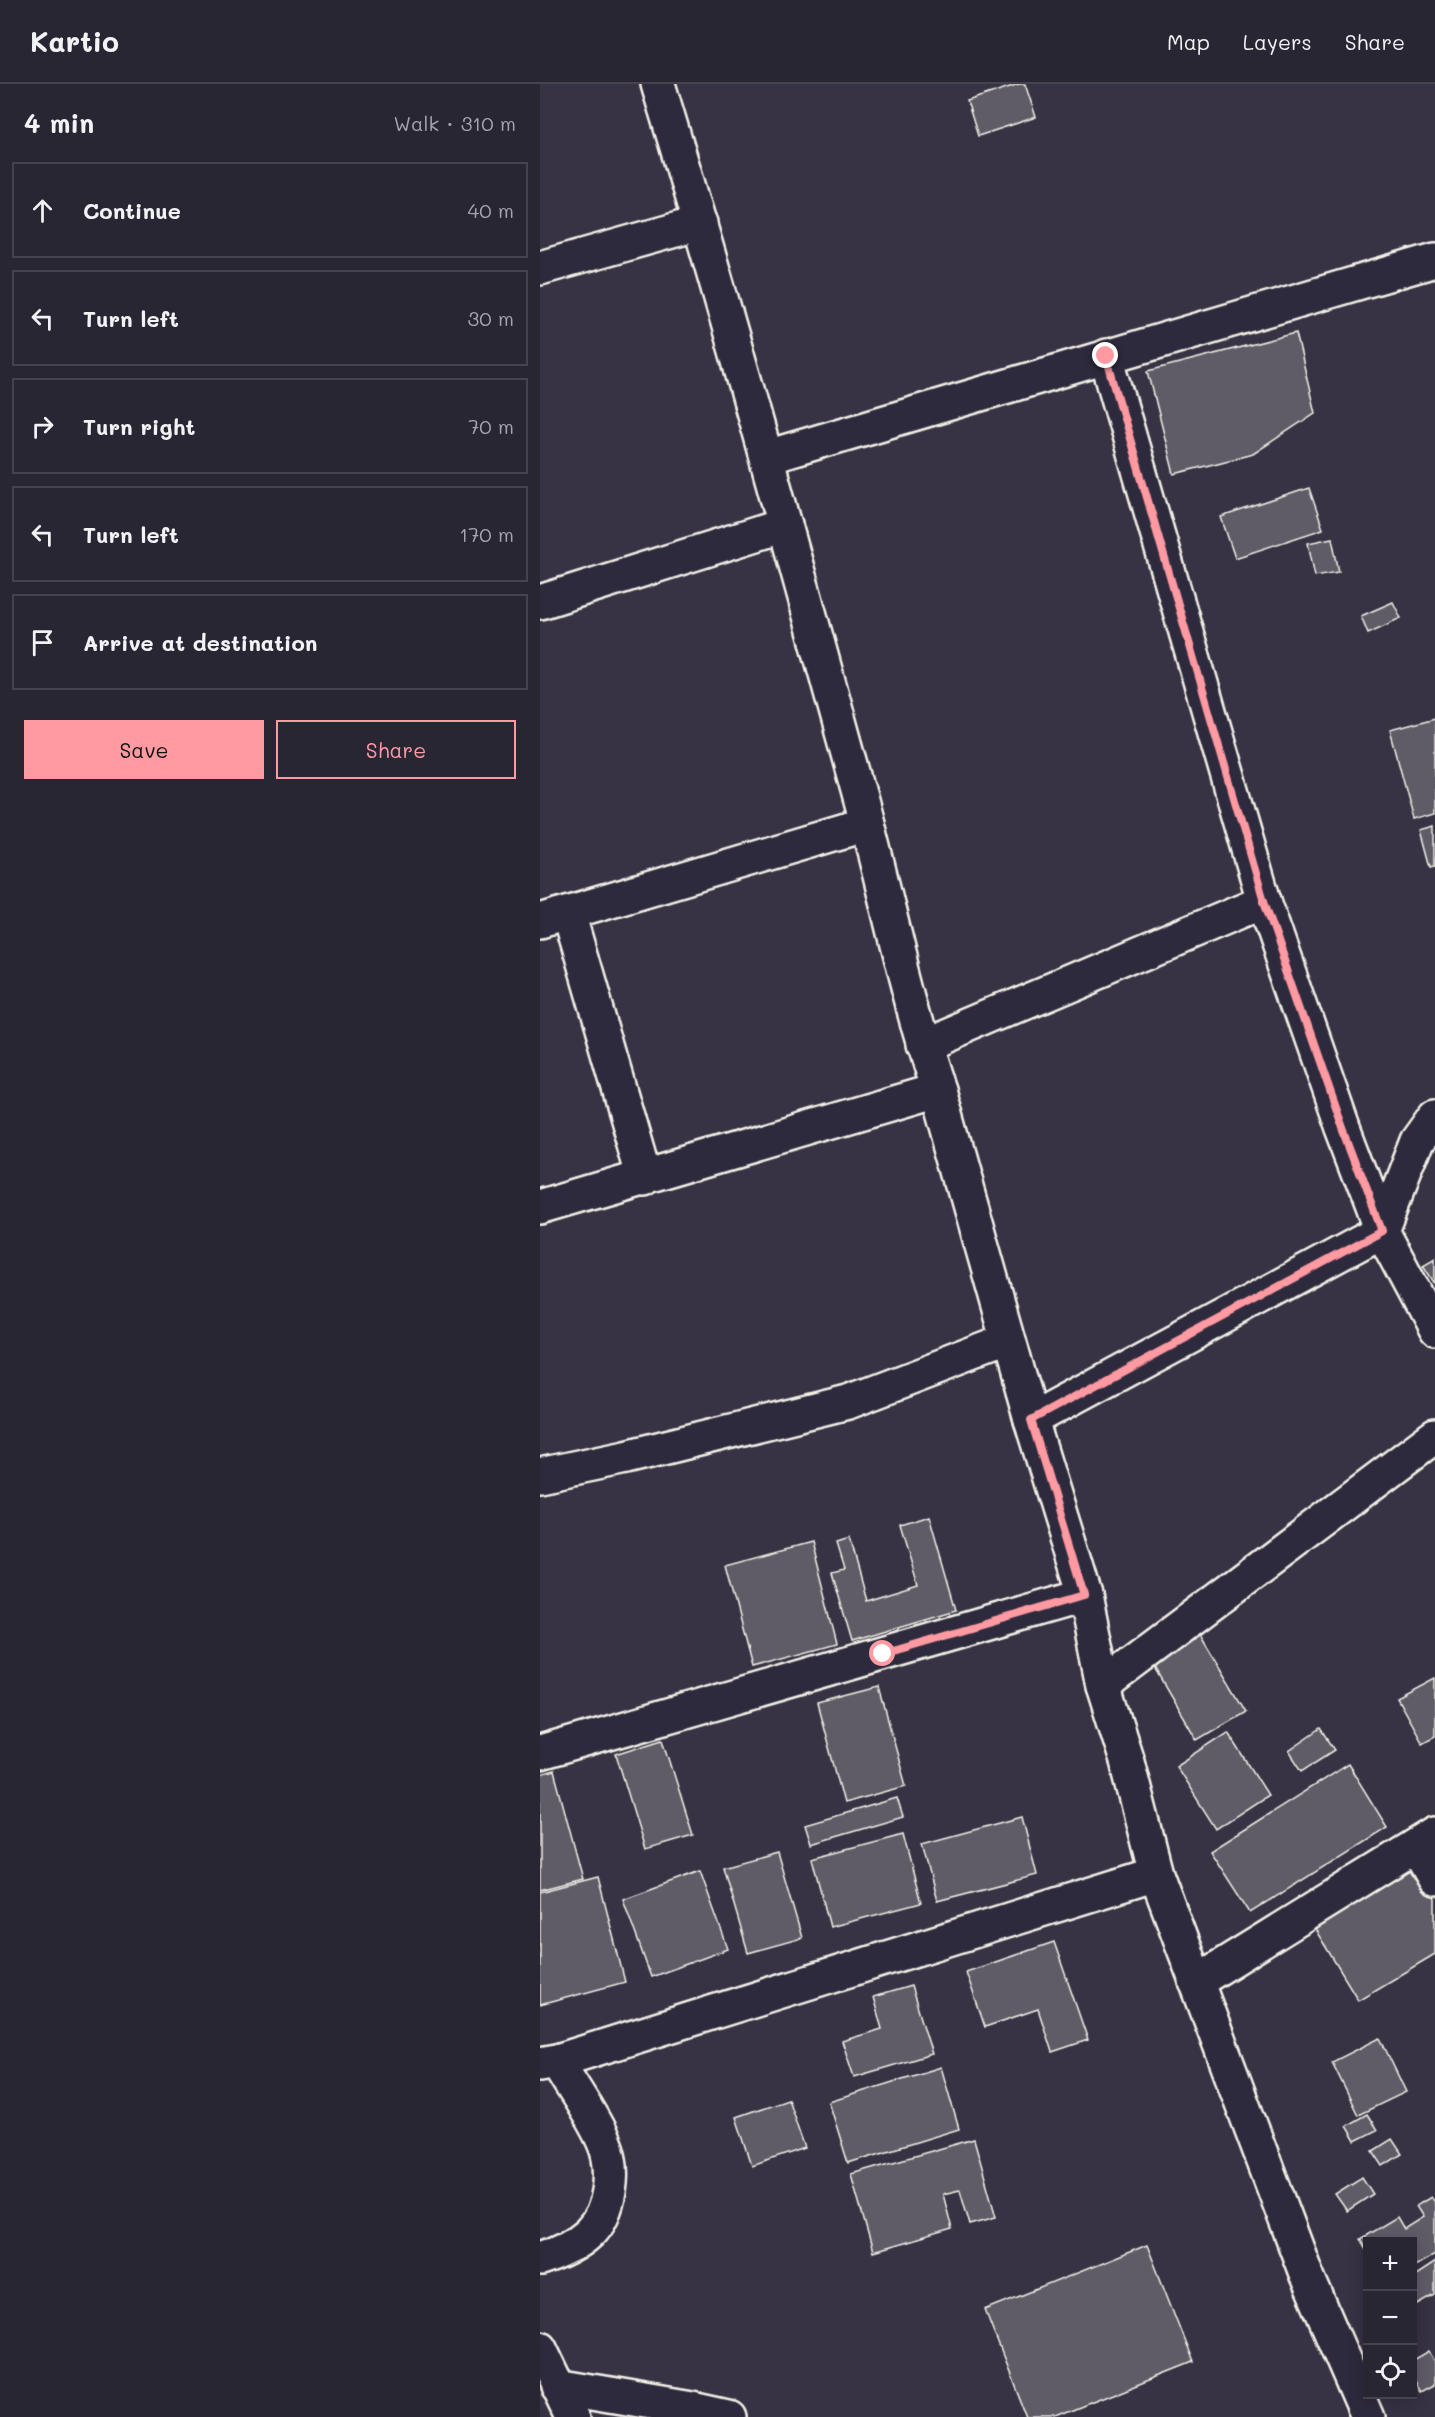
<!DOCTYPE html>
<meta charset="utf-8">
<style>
body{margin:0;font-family:Mali,sans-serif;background:#312e3b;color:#f1f3f6}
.controls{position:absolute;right:18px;bottom:18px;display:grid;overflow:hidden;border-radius:0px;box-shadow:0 3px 15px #0003}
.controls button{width:54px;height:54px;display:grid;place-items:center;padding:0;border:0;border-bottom:2px solid #45434e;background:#292633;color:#f1f3f6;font:30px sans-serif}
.stop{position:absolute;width:18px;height:18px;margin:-14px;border:4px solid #ff9aa2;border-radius:50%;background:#fff}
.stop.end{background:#ff9aa2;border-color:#fff;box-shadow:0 2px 6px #0008}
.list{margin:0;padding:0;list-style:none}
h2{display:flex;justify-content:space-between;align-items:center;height:78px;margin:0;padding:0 24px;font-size:26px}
h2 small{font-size:20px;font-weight:400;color:#a5a5ac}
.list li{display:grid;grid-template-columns:39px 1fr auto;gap:18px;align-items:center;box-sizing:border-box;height:96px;margin:0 12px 12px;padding:0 12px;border:2px solid #45434e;border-radius:0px}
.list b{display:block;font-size:22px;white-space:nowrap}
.list em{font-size:20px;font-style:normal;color:#a5a5ac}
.actions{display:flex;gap:12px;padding:18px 24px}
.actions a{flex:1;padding:14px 0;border:2px solid #ff9aa2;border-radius:0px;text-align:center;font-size:21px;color:#ff9aa2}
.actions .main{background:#ff9aa2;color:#111}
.icon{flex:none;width:33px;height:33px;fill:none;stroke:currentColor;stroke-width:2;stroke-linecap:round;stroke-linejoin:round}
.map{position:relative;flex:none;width:895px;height:2333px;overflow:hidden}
header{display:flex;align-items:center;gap:36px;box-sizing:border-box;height:84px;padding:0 30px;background:#292633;border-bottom:2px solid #45434e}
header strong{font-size:28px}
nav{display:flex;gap:33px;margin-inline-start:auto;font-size:21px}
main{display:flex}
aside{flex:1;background:#292633}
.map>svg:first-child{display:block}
</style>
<header>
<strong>Kartio</strong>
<nav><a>Map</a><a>Layers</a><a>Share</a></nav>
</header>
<main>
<aside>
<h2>4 min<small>Walk · 310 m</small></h2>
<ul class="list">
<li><svg class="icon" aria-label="ahead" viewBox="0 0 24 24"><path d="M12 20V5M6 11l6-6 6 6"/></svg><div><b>Continue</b></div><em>40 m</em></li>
<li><svg class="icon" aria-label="left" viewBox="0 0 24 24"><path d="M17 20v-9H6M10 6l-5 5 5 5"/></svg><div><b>Turn left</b></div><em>30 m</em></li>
<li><svg class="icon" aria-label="right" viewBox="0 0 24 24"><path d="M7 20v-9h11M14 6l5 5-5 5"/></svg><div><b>Turn right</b></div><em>70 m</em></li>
<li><svg class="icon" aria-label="left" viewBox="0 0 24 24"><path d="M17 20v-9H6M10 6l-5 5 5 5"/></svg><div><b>Turn left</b></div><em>170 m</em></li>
<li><svg class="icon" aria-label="arrive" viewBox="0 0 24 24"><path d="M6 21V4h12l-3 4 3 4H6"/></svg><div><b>Arrive at destination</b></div></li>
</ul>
<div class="actions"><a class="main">Save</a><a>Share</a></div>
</aside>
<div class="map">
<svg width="895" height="2333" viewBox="0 0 895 2333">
<rect width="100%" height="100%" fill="#373244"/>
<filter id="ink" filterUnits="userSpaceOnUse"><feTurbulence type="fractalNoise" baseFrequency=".0167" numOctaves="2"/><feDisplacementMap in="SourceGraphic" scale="12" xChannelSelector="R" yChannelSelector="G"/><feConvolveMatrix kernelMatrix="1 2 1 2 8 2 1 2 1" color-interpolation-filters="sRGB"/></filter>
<g filter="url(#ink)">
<g fill="#5f5c67" stroke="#f4f1e8" stroke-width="1.5">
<polygon points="479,0 485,0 496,33 438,52 427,17"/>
<polygon points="756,249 775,329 713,370 634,390 608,287"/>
<polygon points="769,404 783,445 695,474 681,433"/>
<polygon points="792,454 799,488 775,492 768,459"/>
<polygon points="853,518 861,534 828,549 821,532"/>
<polygon points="895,634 895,729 874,735 850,646"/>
<polygon points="895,742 895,782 891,783 881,746"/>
<polygon points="895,1174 895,1200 883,1181"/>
<polygon points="389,1432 416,1526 312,1557 292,1489 304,1486 296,1460 309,1456 326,1517 378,1501 360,1441"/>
<polygon points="271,1458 297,1560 212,1583 185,1481"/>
<polygon points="657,1545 706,1627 657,1656 609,1574"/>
<polygon points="895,1594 895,1652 882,1659 857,1614"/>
<polygon points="339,1603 366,1702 304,1719 277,1619"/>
<polygon points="781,1645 795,1666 762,1687 749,1667"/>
<polygon points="688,1648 728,1711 676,1745 636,1682"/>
<polygon points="123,1655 153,1751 105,1765 76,1670"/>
<polygon points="808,1680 847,1743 710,1829 670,1767"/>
<polygon points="14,1687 43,1795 0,1806 0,1691"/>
<polygon points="357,1714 363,1733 271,1760 265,1741"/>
<polygon points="482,1733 497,1791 397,1817 382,1760"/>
<polygon points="363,1750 381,1819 290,1843 272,1774"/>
<polygon points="237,1768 262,1854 208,1869 183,1783"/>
<polygon points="872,1776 895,1815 895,1870 818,1916 770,1837"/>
<polygon points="160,1787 188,1865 111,1893 83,1815"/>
<polygon points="58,1793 85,1898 0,1921 0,1808"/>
<polygon points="514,1858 548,1956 512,1968 498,1925 445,1943 426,1888"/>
<polygon points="371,1902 392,1970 314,1993 302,1957 342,1945 333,1913"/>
<polygon points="840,1954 866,2008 818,2031 792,1978"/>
<polygon points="401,1983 419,2045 308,2079 289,2018"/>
<polygon points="248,2015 265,2064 212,2082 196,2033"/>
<polygon points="827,2030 837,2046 815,2057 806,2042"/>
<polygon points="434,2055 456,2133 430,2140 420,2106 403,2110 412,2145 333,2168 311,2090"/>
<polygon points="852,2055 862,2070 843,2082 833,2067"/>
<polygon points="822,2093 833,2110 807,2127 795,2110"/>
<polygon points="891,2113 895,2118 895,2170 872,2183 872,2158 828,2158 828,2168 820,2155 857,2133 864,2145 883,2133 876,2122"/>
<polygon points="607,2161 653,2278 515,2333 487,2333 445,2226"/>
<polygon points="895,2178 895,2211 878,2221 872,2212 872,2193"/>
<polygon points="889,2267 895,2278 895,2300 882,2307 872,2291 872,2277"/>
</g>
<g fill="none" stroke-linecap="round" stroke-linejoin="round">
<g stroke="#f4f1e8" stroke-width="38">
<g id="minor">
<polyline points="0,184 160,139"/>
<polyline points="566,272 724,817 803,1044 842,1147 895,1247"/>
<polyline points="227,373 895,176"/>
<polyline points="0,518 245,441"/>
<polyline points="28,829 105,1094"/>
<polyline points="0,837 327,740"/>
<polyline points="383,961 724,817"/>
<polyline points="0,1123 398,1006"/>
<polyline points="491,1336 842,1147 877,1057 895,1032"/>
<polyline points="0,1391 86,1373 308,1318 468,1257"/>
<polyline points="563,1601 895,1352"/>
<polyline points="0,1669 545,1511"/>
<polyline points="876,1762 895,1795"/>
<polyline points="656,1898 895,1750"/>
<polyline points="0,1980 17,1977 616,1790"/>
<path d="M0,2175C16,2170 36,2161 49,2149C71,2128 76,2085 64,2058C52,2030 32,2004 17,1977"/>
<polyline points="0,2264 33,2333"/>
<polyline points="17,2302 153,2325 189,2333"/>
</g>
</g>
<g stroke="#f4f1e8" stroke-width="38">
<path id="primary" d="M118,0C190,238 255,477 321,717C347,813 366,911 398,1006L491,1336L545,1511L563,1601L587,1677L616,1790L767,2192L828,2333"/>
</g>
<use href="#minor" stroke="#2f2a3d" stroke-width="33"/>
<use href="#primary" stroke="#2f2a3d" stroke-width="33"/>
</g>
</g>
<g fill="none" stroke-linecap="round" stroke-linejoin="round" filter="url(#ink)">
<polyline stroke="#ff9aa2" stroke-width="8" points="343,1570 544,1511 491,1336 842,1147 803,1044 724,817 566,272"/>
</g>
</svg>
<div class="controls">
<button>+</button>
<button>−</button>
<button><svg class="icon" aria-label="locate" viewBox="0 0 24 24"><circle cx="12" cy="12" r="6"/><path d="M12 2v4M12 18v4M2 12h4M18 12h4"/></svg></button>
</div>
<div class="stop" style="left:343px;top:1570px"></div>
<div class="stop end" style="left:566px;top:272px"></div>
</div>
</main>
